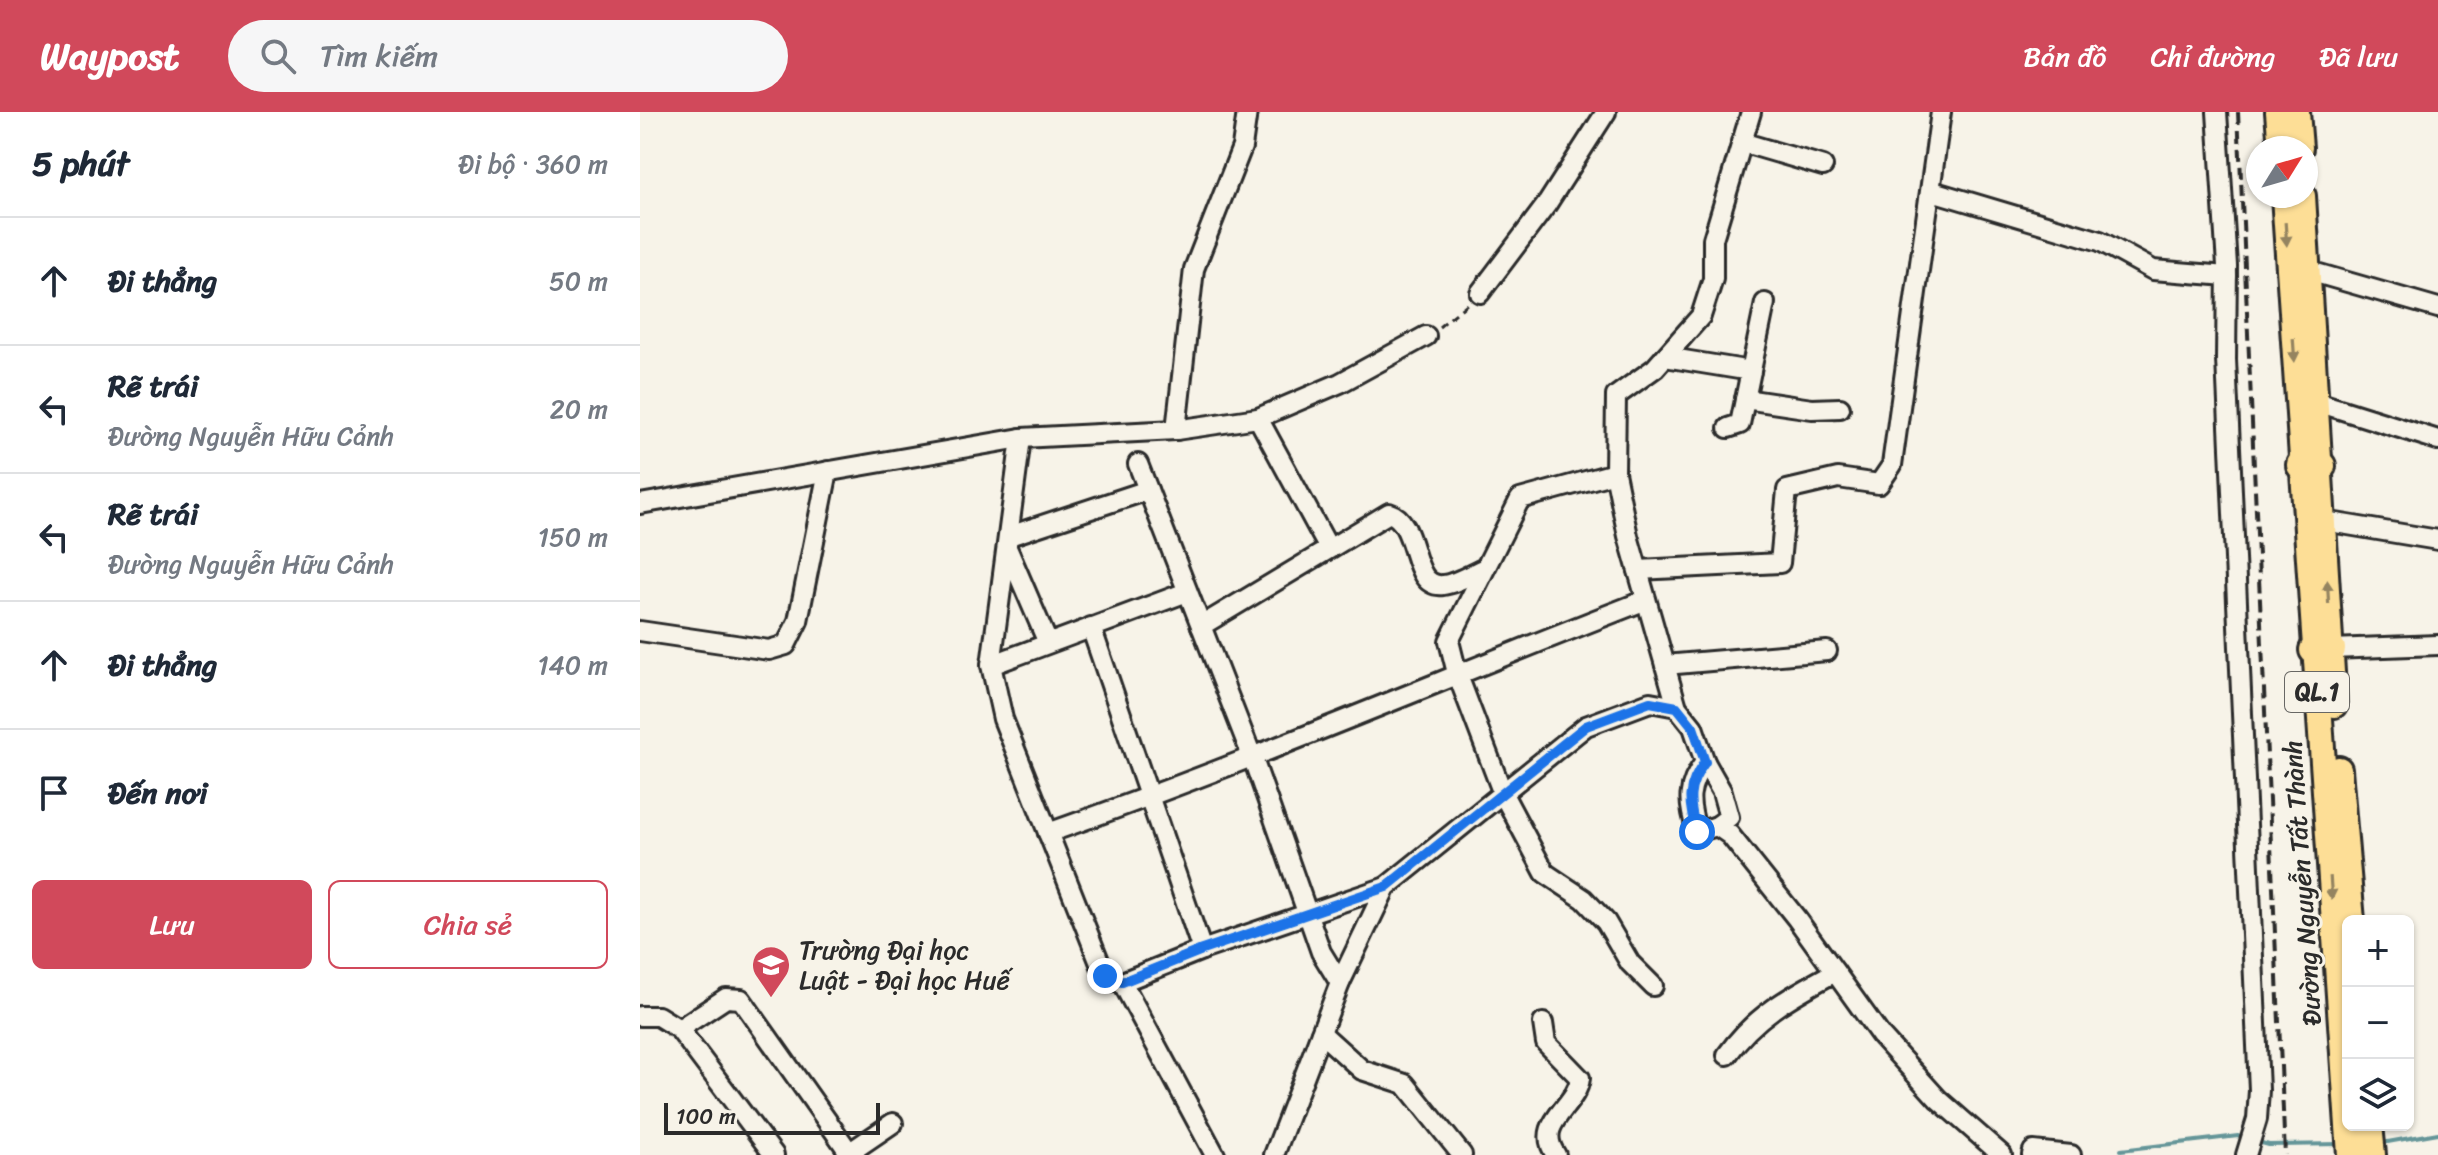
<!DOCTYPE html>
<html lang="vi">
<meta charset="utf-8">
<style>
body{margin:0;font-family:Sriracha,sans-serif;background:#f6f6f7;color:#1f2937}
.controls{position:absolute;right:24px;bottom:24px;display:grid;overflow:hidden;border-radius:12px;box-shadow:0 2px 6px #0004}
.controls button{width:72px;height:72px;display:grid;place-items:center;padding:0;border:0;border-bottom:2px solid #e0e1e3;background:#fff;color:#1f2937;font:40px sans-serif}
.compass{position:absolute;left:1606px;top:24px;width:72px;height:72px;border-radius:50%;background:#fff;box-shadow:0 2px 6px #0004;rotate:53deg}
.scale{position:absolute;left:24px;bottom:20px;width:216px;box-sizing:border-box;padding-left:8px;border:4px solid #2b2b2b;border-top:0;font-size:22px;line-height:28px;white-space:nowrap;color:#2b2b2b;-webkit-text-stroke:6px #f7f3e8;paint-order:stroke}
.stop{position:absolute;width:24px;height:24px;margin:-18px;border:6px solid #1a73e8;border-radius:50%;background:#fff}
.stop.end{background:#1a73e8;border-color:#fff;box-shadow:0 2px 8px #0008}
.list{margin:0;padding:0;list-style:none}
h2{display:flex;justify-content:space-between;align-items:center;height:104px;margin:0;padding:0 32px;font-size:34px}
h2 small{font-size:26px;font-weight:400;color:#747a83}
.list li{display:grid;grid-template-columns:52px 1fr auto;gap:24px;align-items:center;box-sizing:border-box;height:128px;padding:0 32px;border-top:2px solid #e0e1e3}
.list b{display:block;font-size:30px;white-space:nowrap}
.list p{margin:0;font-size:26px;white-space:nowrap;color:#747a83}
.list em{font-size:26px;font-style:normal;color:#747a83}
.actions{display:flex;gap:16px;padding:24px 32px}
.actions a{flex:1;padding:18px 0;border:2px solid #d1495b;border-radius:12px;text-align:center;font-size:28px;color:#d1495b}
.actions .main{background:#d1495b;color:#fff}
.icon{flex:none;width:44px;height:44px;fill:none;stroke:currentColor;stroke-width:2;stroke-linecap:round;stroke-linejoin:round}
.map{position:relative;flex:none;width:1798px;height:1043px;overflow:hidden}
header{display:flex;align-items:center;gap:48px;box-sizing:border-box;height:112px;padding:0 40px;background:#d1495b;color:#fff}
header strong{font-size:38px}
nav{display:flex;gap:44px;margin-inline-start:auto;font-size:28px}
.search{width:560px;height:72px;background:#f6f6f7;display:flex;align-items:center;gap:20px;box-sizing:border-box;padding:0 28px;border-radius:44px;color:#747a83;font-size:30px}
main{display:flex}
aside{flex:1;background:#fff}
.map>svg:first-child{display:block}
</style>
<header>
<strong>Waypost</strong>
<div class="search"><svg class="icon" aria-label="search" viewBox="0 0 24 24"><circle cx="10" cy="10" r="6"/><path d="M15 15l6 6"/></svg>Tìm kiếm</div>
<nav><a>Bản đồ</a><a>Chỉ đường</a><a>Đã lưu</a></nav>
</header>
<main>
<aside>
<h2>5 phút<small>Đi bộ · 360 m</small></h2>
<ul class="list">
<li><svg class="icon" aria-label="ahead" viewBox="0 0 24 24"><path d="M12 20V5M6 11l6-6 6 6"/></svg><div><b>Đi thẳng</b></div><em>50 m</em></li>
<li><svg class="icon" aria-label="left" viewBox="0 0 24 24"><path d="M17 20v-9H6M10 6l-5 5 5 5"/></svg><div><b>Rẽ trái</b><p>Đường Nguyễn Hữu Cảnh</p></div><em>20 m</em></li>
<li><svg class="icon" aria-label="left" viewBox="0 0 24 24"><path d="M17 20v-9H6M10 6l-5 5 5 5"/></svg><div><b>Rẽ trái</b><p>Đường Nguyễn Hữu Cảnh</p></div><em>150 m</em></li>
<li><svg class="icon" aria-label="ahead" viewBox="0 0 24 24"><path d="M12 20V5M6 11l6-6 6 6"/></svg><div><b>Đi thẳng</b></div><em>140 m</em></li>
<li><svg class="icon" aria-label="arrive" viewBox="0 0 24 24"><path d="M6 21V4h12l-3 4 3 4H6"/></svg><div><b>Đến nơi</b></div></li>
</ul>
<div class="actions"><a class="main">Lưu</a><a>Chia sẻ</a></div>
</aside>
<div class="map">
<svg width="1798" height="1043" viewBox="0 0 1798 1043">
<rect width="100%" height="100%" fill="#f7f3e8"/>
<filter id="ink" filterUnits="userSpaceOnUse"><feTurbulence type="fractalNoise" baseFrequency=".0125" numOctaves="2"/><feDisplacementMap in="SourceGraphic" scale="16" xChannelSelector="R" yChannelSelector="G"/><feConvolveMatrix kernelMatrix="1 2 1 2 8 2 1 2 1" color-interpolation-filters="sRGB"/></filter>
<g filter="url(#ink)">
<g fill="none" stroke-linecap="round" stroke-linejoin="round">
<g stroke="#659699" stroke-width="4">
<polyline points="1614,1029 1629,1033 1701,1032"/>
<polyline points="1742,1031 1798,1021"/>
<polyline points="1481,1038 1598,1024 1606,1027"/>
</g>
<g stroke="#2b2b2b" stroke-width="24">
<g id="minor">
<path d="M1111,0L1073,127V167L1061,204L1015,256L976,284L975,361L988,424L1037,595L1053,615L1065,650C1046,675 1048,691 1057,720L1077,714L1090,723L1157,807L1241,924L1298,987L1362,1043"/>
<polyline points="1577,0 1587,154 1586,247 1619,978 1617,1007 1606,1043"/>
<polyline points="1101,30 1183,54"/>
<polyline points="1292,79 1460,129 1513,158 1587,164"/>
<polyline points="1669,159 1798,196"/>
<polyline points="840,181 907,92 966,0"/>
<polyline points="1025,245 1111,259"/>
<polyline points="1105,287 1172,297 1200,296"/>
<polyline points="1677,290 1798,328"/>
<polyline points="618,306 688,435"/>
<polyline points="1088,316 1100,312 1125,191"/>
<polyline points="536,318 554,157 602,35 607,0"/>
<polyline points="381,326 351,553 363,607 465,864 473,870 482,870 562,838 746,775"/>
<polyline points="498,352 613,647 681,840 700,871"/>
<polyline points="975,361 880,387 809,529 817,561 863,682 905,761 944,787 966,810 990,851 1013,874"/>
<polyline points="0,392 381,326 536,318 618,306 700,271 786,224"/>
<polyline points="1684,409 1798,428"/>
<polyline points="369,424 508,378"/>
<polyline points="368,438 408,531"/>
<polyline points="998,458 1140,451 1147,378 1198,366 1239,372 1252,353 1301,0"/>
<path d="M561,514L749,401C780,410 769,477 803,473C816,472 833,461 845,456"/>
<polyline points="451,515 562,838"/>
<polyline points="0,519 129,538 146,533 158,509 188,359"/>
<polyline points="1691,537 1798,533"/>
<polyline points="351,553 547,480"/>
<polyline points="1025,553 1187,539"/>
<polyline points="1065,650 1082,680 1089,705 1077,714"/>
<path d="M408,721C610,650 807,565 1006,488"/>
<polyline points="482,870 575,1043"/>
<polyline points="0,904 18,904 39,917 134,1043"/>
<path d="M903,911L906,931L940,966C937,995 893,1011 916,1043"/>
<polyline points="39,917 86,886 101,887 209,1040"/>
<polyline points="681,921 722,958 765,972 822,1043"/>
<path d="M1087,943C1115,903 1153,883 1195,860"/>
<polyline points="206,1043 253,1011"/>
<polyline points="634,1043 700,871 746,775 946,614 1010,590 1037,595"/>
<polyline points="1392,1043 1393,1039 1431,1043"/>
</g>
</g>
<g stroke="#2b2b2b" stroke-width="30">
<g id="major">
<polyline points="1638,0 1641,36"/>
<polyline points="1657,0 1660,36"/>
<polyline points="1644,84 1710,1043"/>
<polyline points="1663,84 1694,593"/>
<polyline points="1699,657 1712,809"/>
<polyline points="1730,1013 1733,1043"/>
</g>
</g>
<g stroke="#2b2b2b" stroke-width="34">
<g id="highway">
<polyline points="1661,353 1681,354"/>
<polyline points="1674,538 1691,537"/>
</g>
</g>
<polyline stroke="#2b2b2b" stroke-width="3" stroke-dasharray="8 6" stroke-linecap="butt" points="799,215 827,192"/>
<use href="#minor" stroke="#f7f3e8" stroke-width="18"/>
<use href="#major" stroke="#fdde96" stroke-width="24"/>
<use href="#highway" stroke="#fdde96" stroke-width="28"/>
<polyline stroke="#2b2b2b" stroke-width="4" stroke-dasharray="12 6" stroke-linecap="butt" points="1598,0 1645,1043"/>
</g>
<defs><path id="oneway-solid" d="M-6-.8H1V-3.2L6.5 0L1 3.2V.8H-6Z" transform="scale(2)"/></defs>
<g fill="#948460">
<use href="#oneway-solid" transform="translate(1646 122) rotate(86)"/>
<use href="#oneway-solid" transform="translate(1654 238) rotate(86)"/>
<use href="#oneway-solid" transform="translate(1688 480) rotate(-93)"/>
<use href="#oneway-solid" transform="translate(1691 776) rotate(86)"/>
</g>
</g>
<g fill="none" stroke-linecap="round" stroke-linejoin="round" filter="url(#ink)">
<path stroke="#1a73e8" stroke-width="10" d="M465,864L482,870L562,838L746,775L946,614L1010,590L1037,595L1053,615L1065,650C1046,675 1048,691 1057,720"/>
</g>
<defs>
<g id="university-pin" transform="scale(2)"><path d="M0 17L-7.5 6A9.5 9.5 0 1 1 7.5 6Z" fill="#d1495b" stroke="#f7f3e8"/><path d="M0-5L7-2L0 1L-7-2ZM-4 1L0 2.5L4 1V4Q0 6-4 4Z" fill="#fff"/></g>
</defs>
<g fill-rule="evenodd">
<use href="#university-pin" x="131" y="853"/>
</g>
<g text-anchor="middle" stroke-width="6" stroke-linejoin="round" paint-order="stroke">
<rect fill="#f7f3e8" stroke="#686764" stroke-width="2" x="1645" y="560" width="64" height="40" rx="6"/>
<g font-size="24" font-weight="bold" fill="#2b2b2b">
<text x="1677" y="588">QL.1</text>
</g>
<g font-size="26" fill="#2b2b2b" stroke="#f7f3e8">
<text transform="translate(1662 771) rotate(-94)" y="9">Đường Nguyễn Tất Thành</text>
</g>
<g font-size="26" fill="#2b2b2b" stroke="#f7f3e8" text-anchor="start">
<text x="159" y="847">Trường Đại học<tspan x="159" dy="30">Luật - Đại học Huế</tspan></text>
</g>
</g>
</svg>
<div class="controls">
<button>+</button>
<button>−</button>
<button><svg class="icon" aria-label="layers" viewBox="0 0 24 24"><path d="M12 4l9 5-9 5-9-5zM3 14l9 5 9-5"/></svg></button>
</div>
<svg class="compass" viewBox="-18 -18 36 36"><path d="M0-13l5 13h-10z" fill="#e53935"/><path d="M0 13l5-13h-10z" fill="#747a83"/></svg>
<div class="scale">100 m</div>
<div class="stop" style="left:1057px;top:720px"></div>
<div class="stop end" style="left:465px;top:864px"></div>
</div>
</main>
